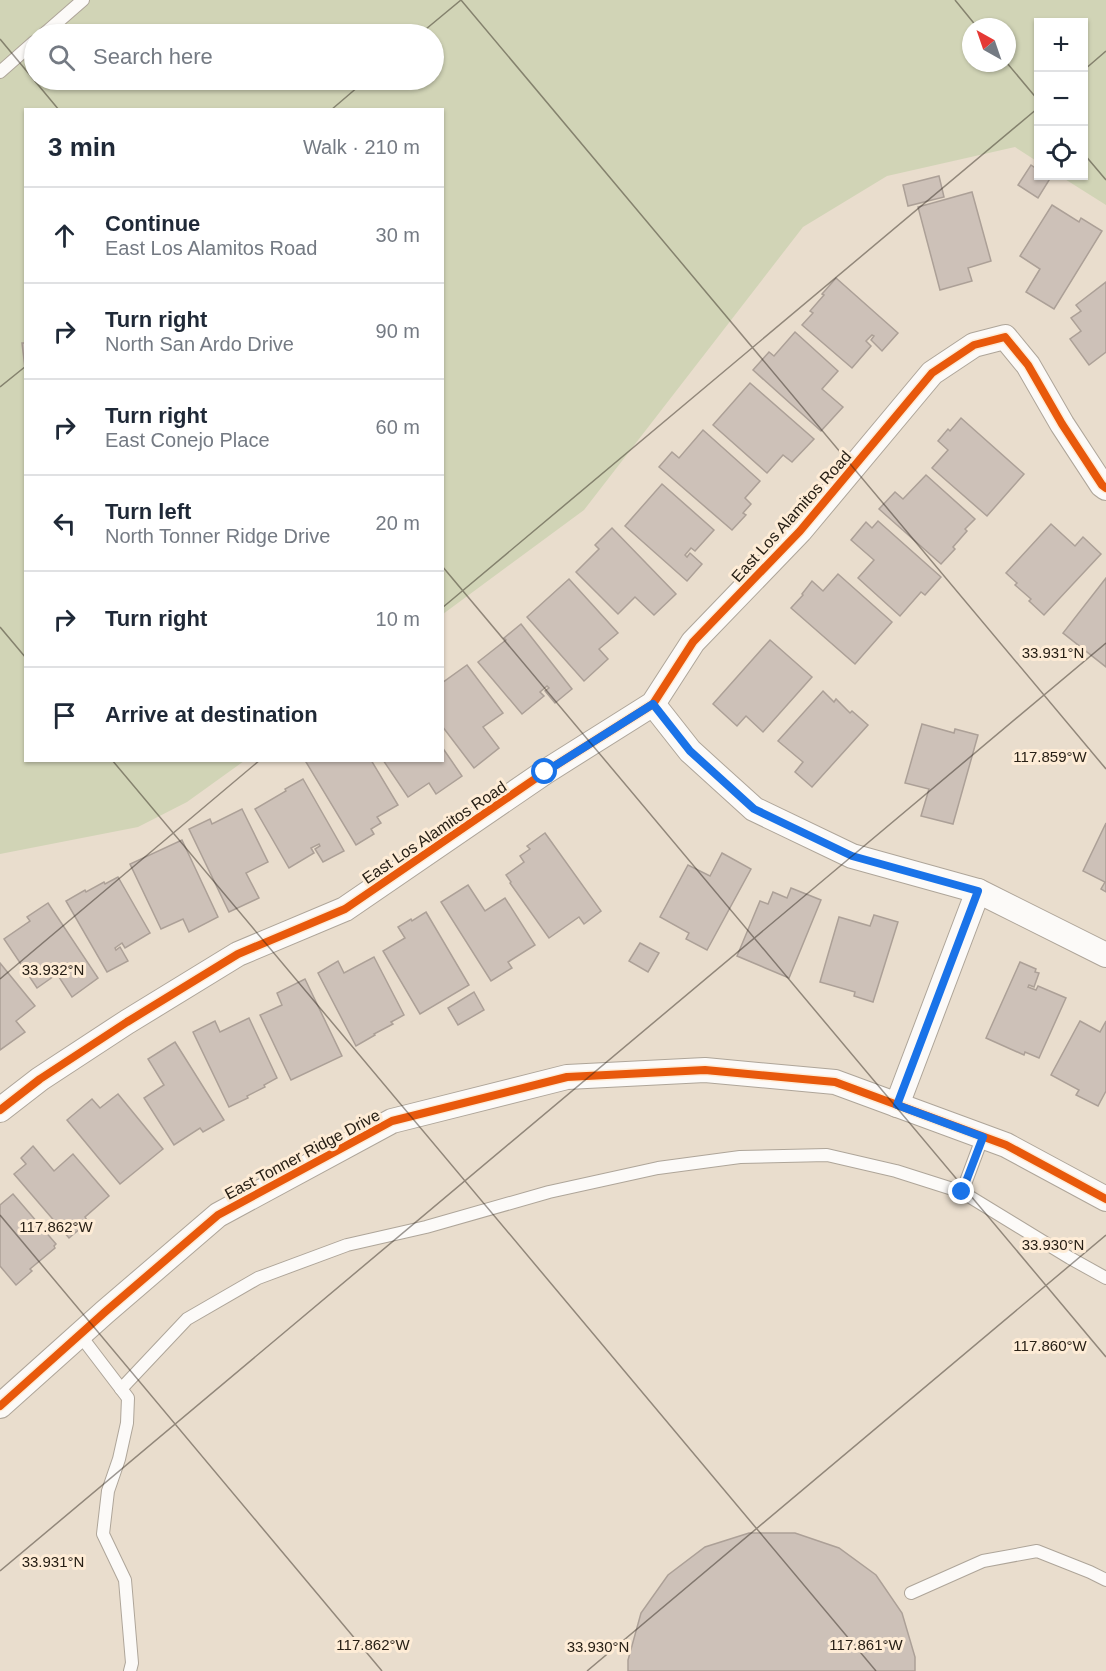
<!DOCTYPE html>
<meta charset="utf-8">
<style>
body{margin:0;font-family:Helvetica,sans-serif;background:#f2f2f3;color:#1f2937}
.controls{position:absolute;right:18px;top:18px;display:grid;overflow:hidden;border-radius:0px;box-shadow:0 2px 4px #0004}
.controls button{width:54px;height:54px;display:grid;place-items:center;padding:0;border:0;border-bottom:2px solid #e0e1e3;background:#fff;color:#1f2937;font:30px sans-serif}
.compass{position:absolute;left:962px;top:18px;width:54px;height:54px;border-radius:50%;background:#fff;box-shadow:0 2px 4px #0004;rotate:320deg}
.stop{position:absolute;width:18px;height:18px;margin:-14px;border:4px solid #1a73e8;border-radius:50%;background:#fff}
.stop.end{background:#1a73e8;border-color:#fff;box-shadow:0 2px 6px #0008}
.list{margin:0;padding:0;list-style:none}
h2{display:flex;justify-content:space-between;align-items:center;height:78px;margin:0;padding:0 24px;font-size:26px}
h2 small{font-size:20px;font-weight:400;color:#747a83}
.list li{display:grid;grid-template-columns:39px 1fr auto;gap:18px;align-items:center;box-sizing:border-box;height:96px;padding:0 24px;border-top:2px solid #e0e1e3}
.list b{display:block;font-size:22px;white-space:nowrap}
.list p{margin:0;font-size:20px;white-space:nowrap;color:#747a83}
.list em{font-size:20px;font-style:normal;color:#747a83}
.icon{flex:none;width:33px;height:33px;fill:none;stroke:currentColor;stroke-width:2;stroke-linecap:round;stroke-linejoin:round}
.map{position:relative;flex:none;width:1106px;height:1671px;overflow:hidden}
.search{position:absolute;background:#fff;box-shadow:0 2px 4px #0004;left:24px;top:24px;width:420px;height:66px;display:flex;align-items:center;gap:15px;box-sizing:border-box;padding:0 21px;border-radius:33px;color:#747a83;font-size:22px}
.panel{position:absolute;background:#fff;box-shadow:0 2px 4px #0004;left:24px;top:108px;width:420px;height:654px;border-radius:0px}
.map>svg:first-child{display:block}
</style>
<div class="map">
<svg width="1106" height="1671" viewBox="0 0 1106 1671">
<rect width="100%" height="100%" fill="#e9ddcd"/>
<path fill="#d1d4b6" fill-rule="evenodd" d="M0,0H1106V205L1060,176H1084V22H1038V162L1015,147L887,176L803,227L584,510L443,614L442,110H26V760L244,761L187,802L138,827L0,854ZM971,27H1007V63H971ZM34,34H434V80H34Z"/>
<g fill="#cdc1b8" stroke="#aca097" stroke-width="1.5">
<polygon points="1031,165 1038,170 1038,176 1048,176 1051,177 1038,198 1018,185"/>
<polygon points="939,176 944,197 908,206 903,185"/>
<polygon points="972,192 991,261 968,268 972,281 940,290 918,207"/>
<polygon points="1052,205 1079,222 1081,218 1102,231 1054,309 1026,292 1040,269 1020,256"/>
<polygon points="836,278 898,333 882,351 871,340 874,336 872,335 866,341 871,346 852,368 802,325 813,313 810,311 824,295 822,294"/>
<polygon points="1106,282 1106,352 1089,365 1070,339 1081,331 1071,318 1081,311 1076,305"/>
<polygon points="795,332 838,371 822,389 843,407 821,431 753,370 769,352 774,356"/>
<polygon points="22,343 26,343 26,377"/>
<polygon points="750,383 814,439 792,462 783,455 767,473 713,425"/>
<polygon points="961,418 1024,474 987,516 932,468 948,450 938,441 948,429 950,431"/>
<polygon points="703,430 760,481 745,498 751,504 743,513 746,515 732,530 659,467 672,452 679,458"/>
<polygon points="926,475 975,519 965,529 967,531 953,547 955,549 941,564 879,509 895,492 903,499"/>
<polygon points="662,484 714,530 695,551 691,548 685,555 687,557 690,553 702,564 687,581 625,526"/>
<polygon points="878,521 941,577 925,595 921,592 900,616 858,578 874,560 851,540 866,522 872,528"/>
<polygon points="1051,524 1075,546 1083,537 1101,554 1044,615 1029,601 1031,599 1015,585 1017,583 1006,573"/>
<polygon points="612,528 676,594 654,615 635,597 618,614 576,572 599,549 595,545"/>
<polygon points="838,574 892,622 855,664 791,608 803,595 802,594 812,581 823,591"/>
<polygon points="1106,578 1106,667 1063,633"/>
<polygon points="569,579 618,633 599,649 608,659 584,681 527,617"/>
<polygon points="521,624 572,689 555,703 545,691 549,688 547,686 540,692 544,696 522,714 478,662 506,640 504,638"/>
<polygon points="770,640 812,677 763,732 746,716 737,726 713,704"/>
<polygon points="467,665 503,713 483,727 499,748 474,768 442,726 442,683"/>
<polygon points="823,691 834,702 836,699 850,713 852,711 868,725 812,787 795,772 803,762 778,741"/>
<polygon points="922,724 954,733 955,729 978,735 953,824 921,816 929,789 905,783"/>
<polygon points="442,747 462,776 436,794 429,783 408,797 383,760 442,760"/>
<polygon points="308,760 371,760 398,805 377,817 381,823 371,829 374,834 356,845 306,762"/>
<polygon points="303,779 344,851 323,862 315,849 320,846 319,844 311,848 314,853 289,868 255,809 286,791 285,789"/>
<polygon points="242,809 268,862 246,873 259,898 229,912 189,829 210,819 212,824"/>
<polygon points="1106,823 1106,892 1101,889 1105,882 1083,871"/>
<polygon points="545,833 601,911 584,924 579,917 549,938 510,883 511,882 506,875 524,862 520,856 530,849 527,846"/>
<polygon points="182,840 218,917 189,932 183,919 161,929 130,864"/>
<polygon points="722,853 751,869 707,950 686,939 689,933 660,917 688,865 710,876"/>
<polygon points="118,877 150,933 125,948 122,943 115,948 116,950 120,947 128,961 107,972 66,901 85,890 86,892 104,882 105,884"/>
<polygon points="468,885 485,911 505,898 535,945 508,962 512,968 491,981 441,902"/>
<polygon points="791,888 821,900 789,978 737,956 760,901 768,904 773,892 787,898"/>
<polygon points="48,903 98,978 72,997 57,974 37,988 4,939 30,921 27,917"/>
<polygon points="426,912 469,985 420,1014 383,951 405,938 398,927 411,919 412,921"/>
<polygon points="874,915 898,922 873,1002 854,996 855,992 820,982 839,917 870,926"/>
<polygon points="640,943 659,953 648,972 629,961"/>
<polygon points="374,957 404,1015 391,1022 393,1024 374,1034 375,1035 356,1046 318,973 338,961 344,973"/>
<polygon points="1020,962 1036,969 1035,972 1039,973 1034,987 1029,985 1028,987 1036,990 1038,986 1066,998 1039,1058 1025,1052 1024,1055 986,1038"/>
<polygon points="0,963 35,1006 16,1021 25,1032 0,1050"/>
<polygon points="305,979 342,1056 291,1080 260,1015 282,1005 277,993"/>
<polygon points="474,992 484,1010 458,1025 448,1008"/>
<polygon points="249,1018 277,1078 264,1085 265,1087 247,1096 248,1098 229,1107 193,1032 215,1021 220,1032"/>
<polygon points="1080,1021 1100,1032 1106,1021 1106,1091 1098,1106 1076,1095 1079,1090 1051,1075"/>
<polygon points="175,1042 224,1120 203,1132 200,1128 174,1145 144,1098 164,1085 148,1059"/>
<polygon points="118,1094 163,1149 120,1184 67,1120 92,1099 100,1108"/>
<polygon points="33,1146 54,1171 73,1154 109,1196 85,1217 88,1222 69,1238 14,1174 26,1164 21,1158"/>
<polygon points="13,1194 56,1244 54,1246 55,1248 30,1269 32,1271 16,1285 0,1266 0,1205"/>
<polygon points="749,1533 795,1533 839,1548 876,1575 902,1613 915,1657 915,1671 628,1671 628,1660 641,1613 668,1575 705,1547"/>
</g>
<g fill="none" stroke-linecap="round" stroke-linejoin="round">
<g stroke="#aea599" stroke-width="14">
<g id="service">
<polyline points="44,34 83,0"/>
<polyline points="0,72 34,42"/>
<polyline points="983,1136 962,1192 1070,1258 1106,1278"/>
<polyline points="80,1335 128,1398 127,1423 119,1459 108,1491 103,1534 125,1580 132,1663 130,1671"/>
<polyline points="121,1389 187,1319 258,1278 347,1245 426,1227 549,1192 658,1168 740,1157 827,1155 896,1171 962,1192"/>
<polyline points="911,1593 983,1561 1037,1551 1090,1572 1106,1580"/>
</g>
</g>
<g stroke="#aea599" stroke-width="26">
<g id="minor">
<polyline points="653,704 690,751 754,809 852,856 978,891 1106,955"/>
<polyline points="897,1105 978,891"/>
<polyline points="0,1110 40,1079 127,1022 238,954 345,909 545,772 653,704 693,642 800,531 932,373 974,345 1005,337 1028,365 1062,424 1102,485 1106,488"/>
<polyline points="0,1406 105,1312 218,1215 392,1121 567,1077 705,1070 835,1082 1006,1145 1106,1199"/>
</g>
</g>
<use href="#service" stroke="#fcfaf8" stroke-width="12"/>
<use href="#minor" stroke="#fcfaf8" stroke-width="24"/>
<g stroke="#feecd6" stroke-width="11">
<g id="cycleway">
<polyline points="0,1110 40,1079 127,1022 238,954 345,909 545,772 653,704 693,642 800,531 932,373 974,345 1005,337 1028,365 1062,424 1102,485 1106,488"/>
<polyline points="0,1406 105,1312 218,1215 392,1121 567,1077 705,1070 835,1082 1006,1145 1106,1199"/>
</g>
</g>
<use href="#cycleway" stroke="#e8590c" stroke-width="8"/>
</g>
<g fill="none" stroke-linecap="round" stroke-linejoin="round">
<polyline stroke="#1a73e8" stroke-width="8" points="545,772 653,704 690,751 754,809 852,856 978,891 897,1105 983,1137 962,1192"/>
</g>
<path fill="none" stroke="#282016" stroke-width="1.5" stroke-opacity="0.45" d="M461,0L1106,769M955,0L977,27M420,34L461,0M0,39L59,110M1007,63L1038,100M1084,70L1106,51M331,110L366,80M1084,154L1106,180M0,387L26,366M442,566L1106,1357M442,608L1038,108M0,627L26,658M112,760L876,1671M0,979L260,760M0,1215L382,1671M0,1571L1106,643M587,1671L1106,1235"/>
<g text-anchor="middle" stroke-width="6" stroke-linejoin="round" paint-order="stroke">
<g font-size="16" fill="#282016" stroke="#feecd6">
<text transform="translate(791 516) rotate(-48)" y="6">East Los Alamitos Road</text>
<text transform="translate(434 832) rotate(-34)" y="6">East Los Alamitos Road</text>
<text transform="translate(302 1154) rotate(-28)" y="6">East Tonner Ridge Drive</text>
</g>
</g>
<g font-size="15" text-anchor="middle" fill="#282016" stroke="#feecd6" stroke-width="6" stroke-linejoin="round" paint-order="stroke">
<text x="1053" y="658">33.931°N</text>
<text x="1050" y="762">117.859°W</text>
<text x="53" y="975">33.932°N</text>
<text x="56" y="1232">117.862°W</text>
<text x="1053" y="1250">33.930°N</text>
<text x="1050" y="1351">117.860°W</text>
<text x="53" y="1567">33.931°N</text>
<text x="373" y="1650">117.862°W</text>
<text x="866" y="1650">117.861°W</text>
<text x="598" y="1652">33.930°N</text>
</g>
</svg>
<div class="controls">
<button>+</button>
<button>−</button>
<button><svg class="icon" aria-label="locate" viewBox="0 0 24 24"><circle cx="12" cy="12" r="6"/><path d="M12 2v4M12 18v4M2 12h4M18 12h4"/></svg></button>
</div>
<svg class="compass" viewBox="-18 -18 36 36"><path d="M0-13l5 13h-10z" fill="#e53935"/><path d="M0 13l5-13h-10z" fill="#747a83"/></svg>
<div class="stop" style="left:545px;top:772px"></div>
<div class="stop end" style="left:962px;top:1192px"></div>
<div class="search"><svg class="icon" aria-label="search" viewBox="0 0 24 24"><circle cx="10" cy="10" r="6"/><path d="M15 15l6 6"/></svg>Search here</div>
<section class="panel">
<h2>3 min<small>Walk · 210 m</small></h2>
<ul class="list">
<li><svg class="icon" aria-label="ahead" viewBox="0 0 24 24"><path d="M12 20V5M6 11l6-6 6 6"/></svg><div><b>Continue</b><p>East Los Alamitos Road</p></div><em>30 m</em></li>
<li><svg class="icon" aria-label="right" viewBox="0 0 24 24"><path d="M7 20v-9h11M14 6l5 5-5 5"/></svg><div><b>Turn right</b><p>North San Ardo Drive</p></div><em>90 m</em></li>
<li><svg class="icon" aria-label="right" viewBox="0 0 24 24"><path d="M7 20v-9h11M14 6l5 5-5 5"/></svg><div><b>Turn right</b><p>East Conejo Place</p></div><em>60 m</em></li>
<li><svg class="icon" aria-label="left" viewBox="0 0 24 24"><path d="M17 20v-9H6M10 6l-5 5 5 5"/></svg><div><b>Turn left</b><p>North Tonner Ridge Drive</p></div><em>20 m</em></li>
<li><svg class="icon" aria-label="right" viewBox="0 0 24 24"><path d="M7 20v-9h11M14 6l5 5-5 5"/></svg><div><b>Turn right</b></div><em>10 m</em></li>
<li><svg class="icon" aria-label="arrive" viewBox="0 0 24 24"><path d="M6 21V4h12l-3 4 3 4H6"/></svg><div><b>Arrive at destination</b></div></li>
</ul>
</section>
</div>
